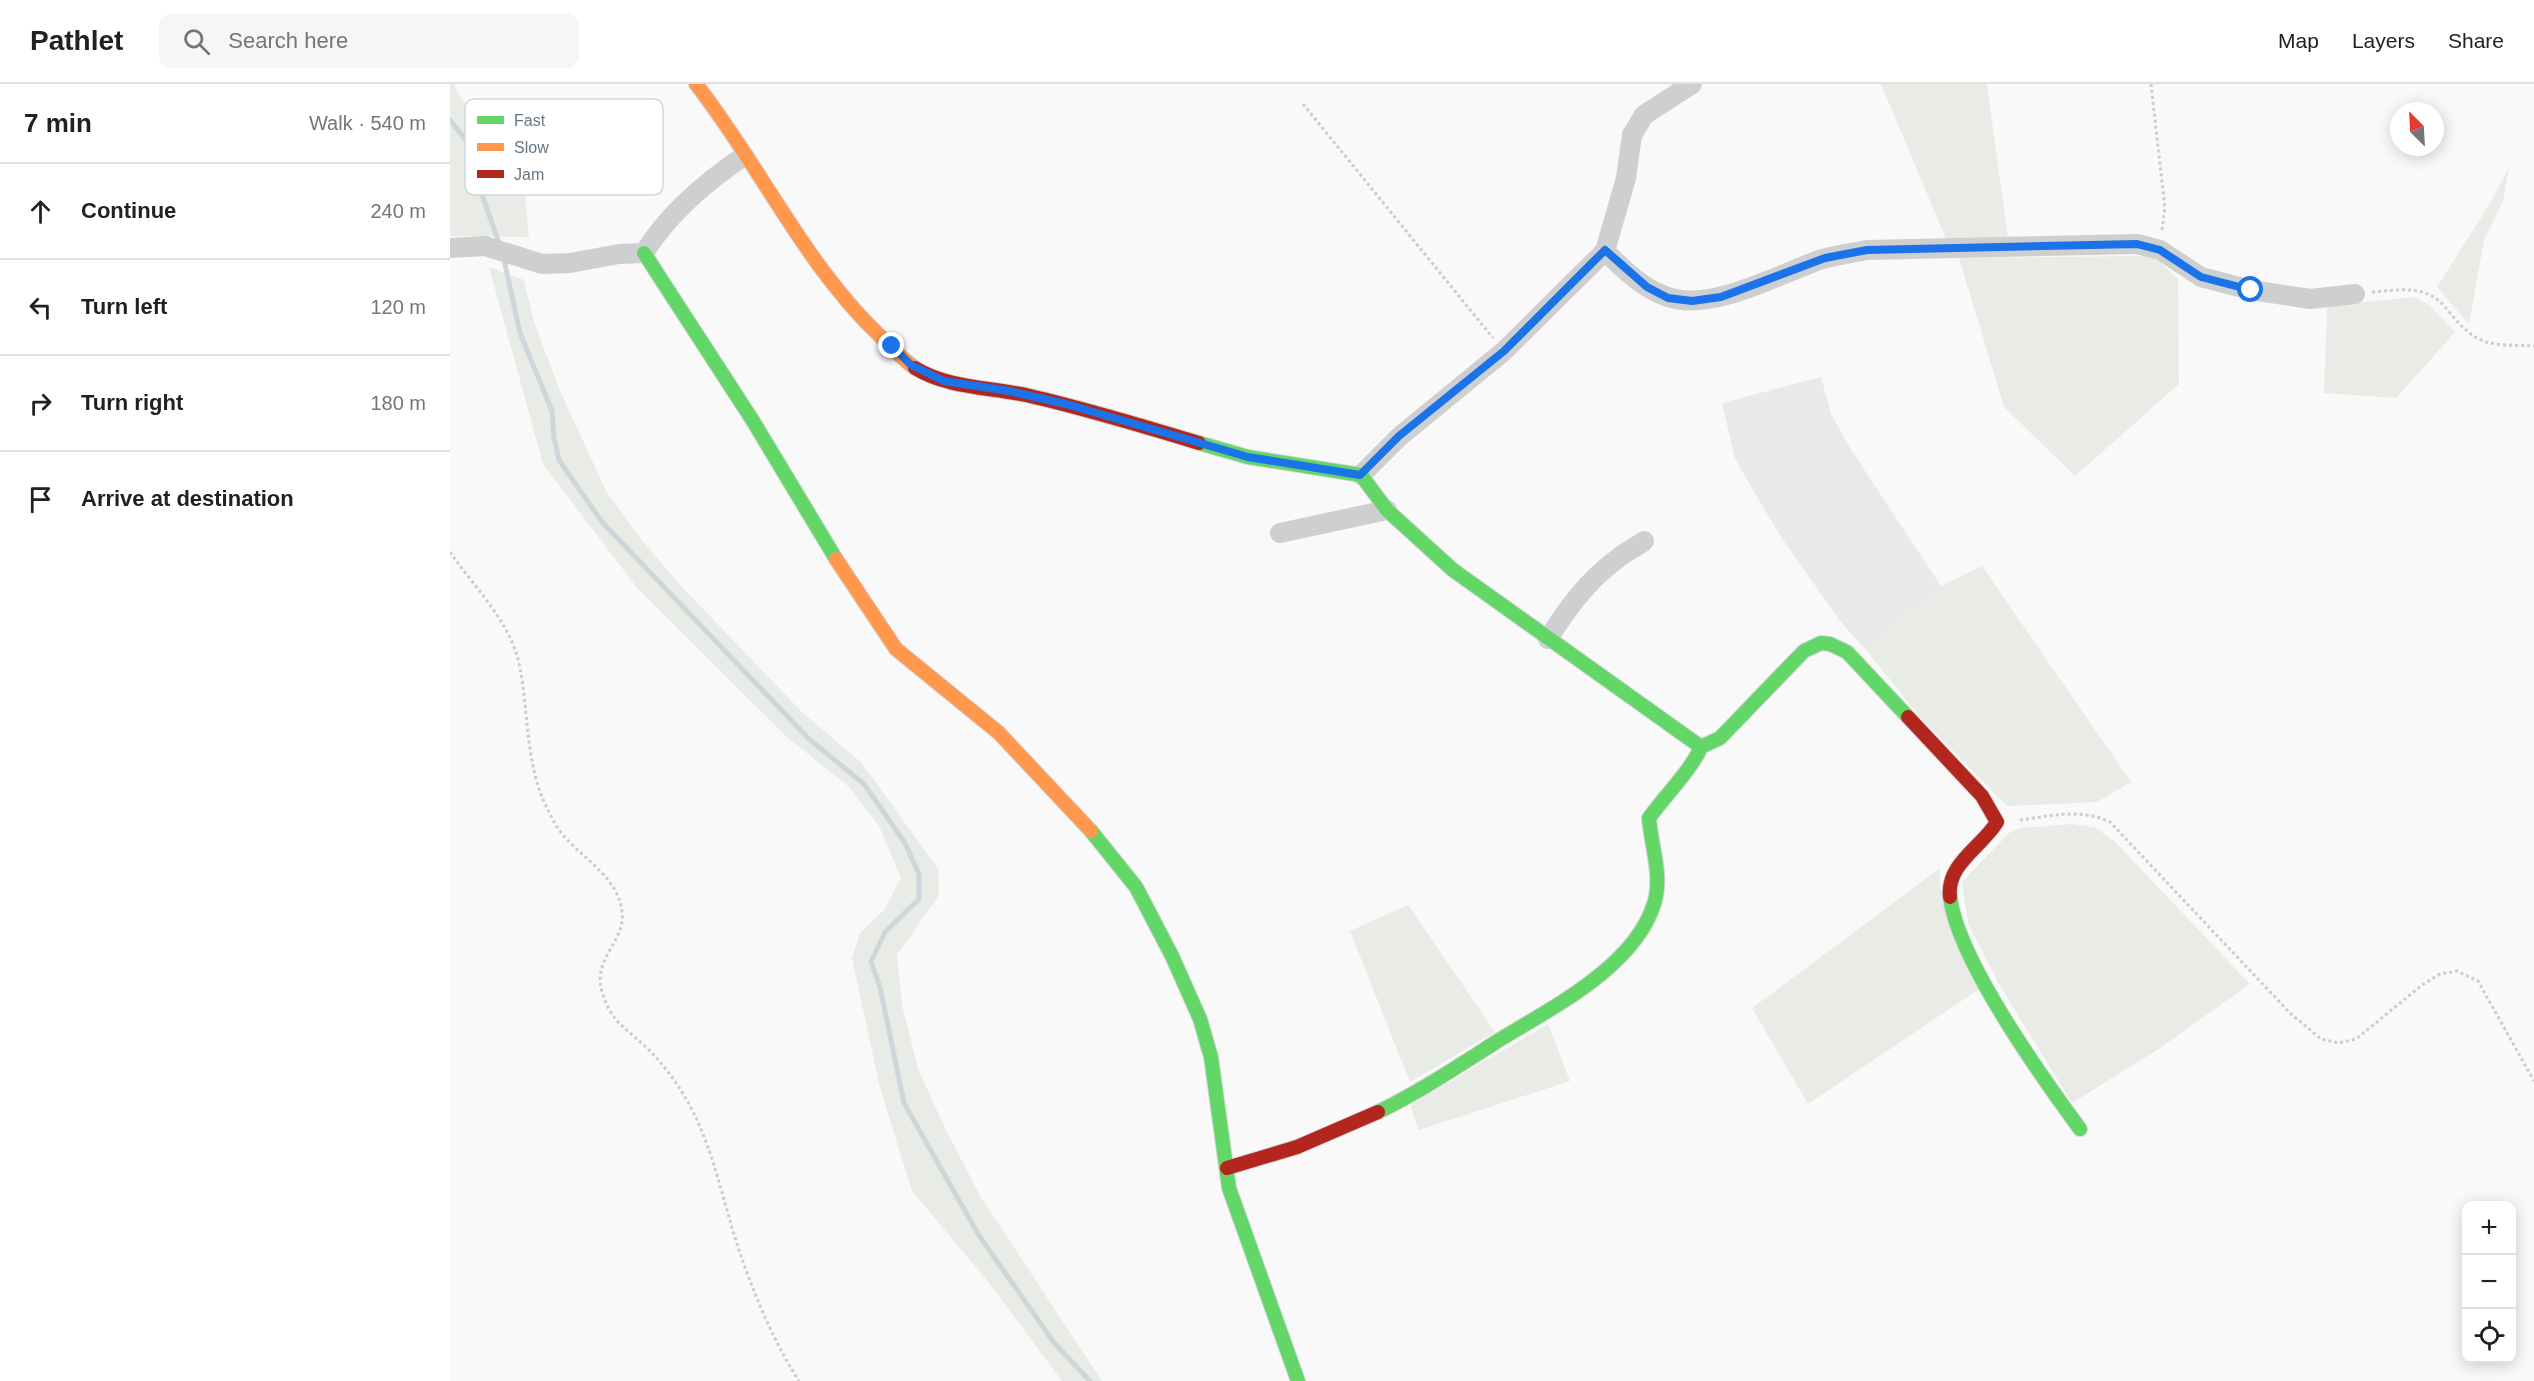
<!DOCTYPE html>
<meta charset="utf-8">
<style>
body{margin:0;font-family:Arial,sans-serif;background:#f6f6f6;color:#202124}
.controls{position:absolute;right:18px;bottom:18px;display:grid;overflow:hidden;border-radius:12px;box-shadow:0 3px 15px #0003}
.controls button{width:54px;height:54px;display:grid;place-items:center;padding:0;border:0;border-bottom:2px solid #e0e0e0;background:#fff;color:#202124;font:30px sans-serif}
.compass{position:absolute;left:1940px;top:18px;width:54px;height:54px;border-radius:50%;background:#fff;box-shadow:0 3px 15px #0003;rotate:336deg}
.stop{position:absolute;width:18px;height:18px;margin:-14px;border:4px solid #1a73e8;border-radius:50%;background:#fff}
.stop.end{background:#1a73e8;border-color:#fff;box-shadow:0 2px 6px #0008}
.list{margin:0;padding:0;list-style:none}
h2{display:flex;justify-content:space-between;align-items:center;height:78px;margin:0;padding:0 24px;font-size:26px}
h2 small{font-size:20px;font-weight:400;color:#757577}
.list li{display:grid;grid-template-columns:39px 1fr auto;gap:18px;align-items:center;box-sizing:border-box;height:96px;padding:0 24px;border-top:2px solid #e0e0e0}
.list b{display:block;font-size:22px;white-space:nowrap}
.list em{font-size:20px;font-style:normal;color:#757577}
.icon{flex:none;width:33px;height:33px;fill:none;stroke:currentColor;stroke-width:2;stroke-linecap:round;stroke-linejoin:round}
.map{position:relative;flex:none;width:2084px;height:1297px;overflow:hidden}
header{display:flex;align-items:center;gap:36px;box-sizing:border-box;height:84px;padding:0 30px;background:#fff;border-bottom:2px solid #e0e0e0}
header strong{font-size:28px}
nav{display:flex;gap:33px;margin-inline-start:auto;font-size:21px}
.search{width:420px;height:54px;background:#f6f6f6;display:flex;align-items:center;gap:15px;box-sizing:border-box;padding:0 21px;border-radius:12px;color:#757577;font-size:22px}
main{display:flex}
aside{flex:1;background:#fff}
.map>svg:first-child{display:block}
</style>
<header>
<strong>Pathlet</strong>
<div class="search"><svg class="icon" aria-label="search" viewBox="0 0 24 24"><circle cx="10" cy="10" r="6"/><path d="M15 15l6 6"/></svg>Search here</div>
<nav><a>Map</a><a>Layers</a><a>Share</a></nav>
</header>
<main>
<aside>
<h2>7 min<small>Walk · 540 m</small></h2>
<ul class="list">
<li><svg class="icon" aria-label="ahead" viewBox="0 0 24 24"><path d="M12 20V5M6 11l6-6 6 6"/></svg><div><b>Continue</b></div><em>240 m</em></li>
<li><svg class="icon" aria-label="left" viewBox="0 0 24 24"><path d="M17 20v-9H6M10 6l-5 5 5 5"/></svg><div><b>Turn left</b></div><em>120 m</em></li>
<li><svg class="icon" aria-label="right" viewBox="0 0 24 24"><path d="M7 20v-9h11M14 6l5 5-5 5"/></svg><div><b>Turn right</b></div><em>180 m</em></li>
<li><svg class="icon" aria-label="arrive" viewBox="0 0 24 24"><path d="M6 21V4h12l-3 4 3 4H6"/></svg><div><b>Arrive at destination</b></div></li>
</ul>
</aside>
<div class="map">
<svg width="2084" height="1297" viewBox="0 0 2084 1297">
<rect width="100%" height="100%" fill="#f9f9f9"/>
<polygon fill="#e8e9e9" points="1371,293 1381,330 1400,364 1491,502 1416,566 1390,537 1329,450 1285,375 1272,319"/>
<g fill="#e8ebe6">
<polygon points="0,0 4,0 8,10 73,91 79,153 0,152"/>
<polygon points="1431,0 1537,0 1558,155 1497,157"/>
<polygon points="2059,83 2053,117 2034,156 2019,240 1987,203 2041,118"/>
<polygon points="1696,172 1709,177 1728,195 1729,300 1625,392 1554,323 1509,174"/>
<polygon points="39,183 74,196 84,238 110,307 156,407 190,454 231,502 353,629 412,679 488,785 489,811 447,871 452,921 468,985 495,1044 530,1112 652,1297 612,1297 536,1195 462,1107 430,1004 402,874 410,849 434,826 451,794 429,742 399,703 338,654 188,505 93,380"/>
<polygon points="1965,213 1979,221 2005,248 1946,314 1874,309 1877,222"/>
<polygon points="1532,482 1681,698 1647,718 1557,722 1470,633 1416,566 1491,502"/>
<polygon points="1623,740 1646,744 1665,758 1800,900 1710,964 1622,1019 1550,902 1518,839 1512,798 1559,749 1571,744"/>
<polygon points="1490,784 1490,804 1529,905 1358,1020 1302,924"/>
<polygon points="958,821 1045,948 960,998 900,847"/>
<polygon points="1098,940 1120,997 969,1046 960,1021"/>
</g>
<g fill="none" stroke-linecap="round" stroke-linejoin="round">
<g stroke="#ced6d9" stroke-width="5">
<polyline points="0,36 27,70 29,102 50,162"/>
<polyline points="53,171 70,249 102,327 104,354 109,376 152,438 360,656 414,700 455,759 469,790 469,815 435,848 421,878 430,903 454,1019 528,1150 605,1260 640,1297"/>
</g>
<g stroke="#d5d6d7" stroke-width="16">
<g id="fast">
<polyline points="194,169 303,337 386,475"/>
<polyline points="749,359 798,373 911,391 937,426 1003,486 1251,663"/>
<polyline points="641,747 686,803 722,872 750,935 761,973 779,1104 848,1297"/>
<path d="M1500,813C1508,876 1591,992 1630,1045"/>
<path d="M928,1028C969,1008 1007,983 1046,958C1099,925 1184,884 1204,820C1213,792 1201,762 1199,734C1214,713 1242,685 1251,663L1270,654L1354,567L1371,559L1380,560L1397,568L1458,633"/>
</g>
</g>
<g stroke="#d5d6d7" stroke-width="16">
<g id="slow">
<path d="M246,0C311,83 354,180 431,253C442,263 453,276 465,284"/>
<polyline points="386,475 446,565 549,649 641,747"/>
</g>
</g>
<g stroke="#d5d6d7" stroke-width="16">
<g id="jam">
<path d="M465,284C499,305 543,303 580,312C637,325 693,342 749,359"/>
<path d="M1458,633L1532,712L1547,738C1532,763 1496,780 1500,813"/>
<polyline points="777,1084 847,1063 928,1028"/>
</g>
</g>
<g stroke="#cbcccd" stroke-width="3" stroke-dasharray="3 3" stroke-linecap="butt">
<polyline points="1701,0 1715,124 1712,146"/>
<polyline points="853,20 1043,254"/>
<path d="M1922,208C1949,206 1976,200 1995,223C2004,234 2013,245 2025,253C2041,263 2066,261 2084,262"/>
<path d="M0,468C24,503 59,536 69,579C79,626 75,679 96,722C101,732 106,743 113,751C133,775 169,794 172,828C176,857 142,874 152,908C161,940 181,947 201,968C216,984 230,1003 240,1022C265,1069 273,1119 290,1169C305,1213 324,1258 349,1297"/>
<path d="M1570,736C1600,732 1631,724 1660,738L1840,929L1871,955L1889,959L1906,955L1972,901L1990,890L2007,887L2028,897L2084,997"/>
</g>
<g stroke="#cecfd0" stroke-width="20">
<path d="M0,164L35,162L92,180L120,179L169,170L194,169C218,130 257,97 294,72"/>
<path d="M1155,167C1173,185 1193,205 1218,213C1262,228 1329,190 1372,175C1386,171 1402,169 1417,166L1687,160L1710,166L1751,193L1801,206L1860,215L1905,210"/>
<polyline points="911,391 949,353 1054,267 1155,167 1176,94 1182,51 1194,31 1242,0"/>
<polyline points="830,449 937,426"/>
<path d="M1098,555C1117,525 1137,497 1167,475C1175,468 1185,464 1194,457"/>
</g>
<use href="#fast" stroke="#63d668" stroke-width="14"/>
<use href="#slow" stroke="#ff974d" stroke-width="14"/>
<use href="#jam" stroke="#b3261e" stroke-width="14"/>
</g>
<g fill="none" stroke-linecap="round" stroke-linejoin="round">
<polyline stroke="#1a73e8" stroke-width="8" points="442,262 461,281 494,297 559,307 616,320 798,373 910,391 949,352 1054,267 1155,166 1197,203 1218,214 1242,217 1271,213 1375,174 1417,166 1687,160 1710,166 1751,193 1801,206"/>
</g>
<rect x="15" y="15" width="198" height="96" rx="9" fill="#fff" stroke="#d1d6da" stroke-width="1.5"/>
<rect x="27" y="32" width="27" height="8" fill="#63d668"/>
<rect x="27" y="59" width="27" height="8" fill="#ff974d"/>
<rect x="27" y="86" width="27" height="8" fill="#b3261e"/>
<g font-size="16" fill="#657683">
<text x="64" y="42">Fast</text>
<text x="64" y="69">Slow</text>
<text x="64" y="96">Jam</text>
</g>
</svg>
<div class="controls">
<button>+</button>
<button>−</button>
<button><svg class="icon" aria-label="locate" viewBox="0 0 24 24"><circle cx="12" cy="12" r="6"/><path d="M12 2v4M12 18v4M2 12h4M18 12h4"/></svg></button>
</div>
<svg class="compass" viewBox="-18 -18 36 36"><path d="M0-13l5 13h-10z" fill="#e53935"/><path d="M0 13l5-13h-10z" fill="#757577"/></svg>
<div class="stop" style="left:1801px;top:206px"></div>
<div class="stop end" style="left:442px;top:262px"></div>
</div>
</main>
